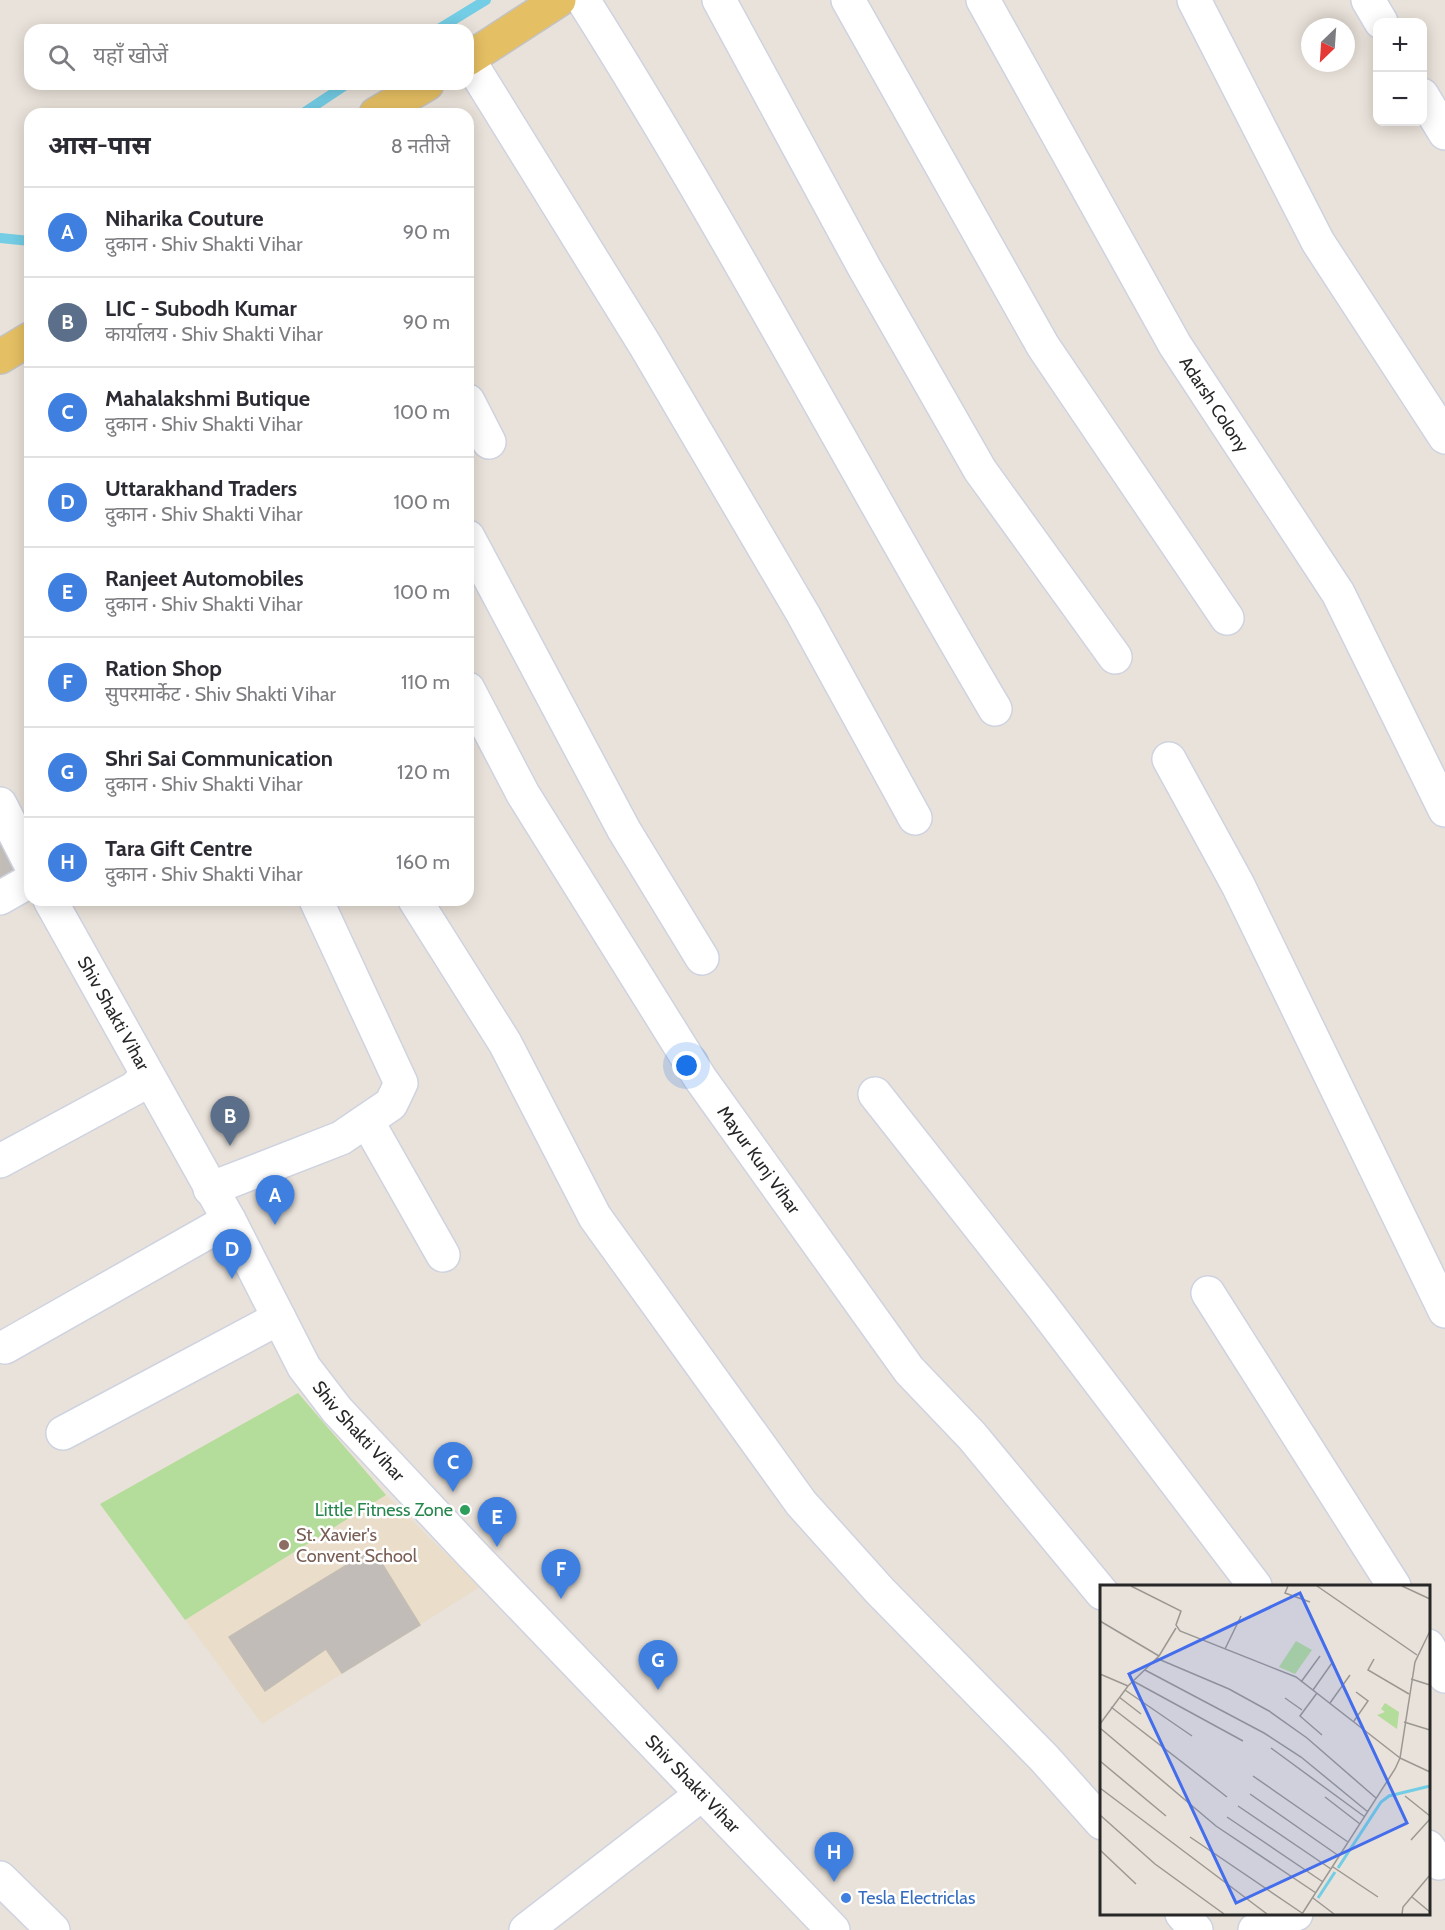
<!DOCTYPE html>
<html lang="hi">
<meta charset="utf-8">
<style>
body{margin:0;font-family:Cabin,"Noto Sans Devanagari",sans-serif;background:#f7f7f7;color:#2b2b33}
.controls{position:absolute;right:18px;top:18px;display:grid;overflow:hidden;border-radius:12px;box-shadow:0 3px 15px #0003}
.controls button{width:54px;height:54px;display:grid;place-items:center;padding:0;border:0;border-bottom:2px solid #e1e1e2;background:#fff;color:#2b2b33;font:30px sans-serif}
.compass{position:absolute;left:1301px;top:18px;width:54px;height:54px;border-radius:50%;background:#fff;box-shadow:0 3px 15px #0003;rotate:205deg}
.you{position:absolute;left:687px;top:1066px;width:21px;height:21px;margin:-15px;border:4px solid #fff;border-radius:50%;background:#1a73e8;box-shadow:0 0 0 9px #1a73e833}
.badge{display:grid;place-items:center;width:39px;height:39px;border-radius:50%;background:#b45309;color:#fff;font-size:20px;font-weight:700}
.pin{position:absolute;translate:-50% -50px;filter:drop-shadow(0 2px 3px #0008)}
.pin::after{content:'';position:absolute;top:32px;width:21px;height:18px;background:inherit;clip-path:polygon(0 0,100% 0,50% 100%)}
.list{margin:0;padding:0;list-style:none}
h2{display:flex;justify-content:space-between;align-items:center;height:78px;margin:0;padding:0 24px;font-size:26px}
h2 small{font-size:20px;font-weight:400;color:#7c7c81}
.list li{display:grid;grid-template-columns:39px 1fr auto;gap:18px;align-items:center;box-sizing:border-box;height:90px;padding:0 24px;border-top:2px solid #e1e1e2}
.list b{display:block;font-size:22px;white-space:nowrap}
.list p{margin:0;font-size:20px;white-space:nowrap;color:#7c7c81}
.list em{font-size:20px;font-style:normal;color:#7c7c81}
.icon{flex:none;width:33px;height:33px;fill:none;stroke:currentColor;stroke-width:2;stroke-linecap:round;stroke-linejoin:round}
.map{position:relative;flex:none;width:1445px;height:1930px;overflow:hidden}
.search{position:absolute;background:#fff;box-shadow:0 3px 15px #0003;left:24px;top:24px;width:450px;height:66px;display:flex;align-items:center;gap:15px;box-sizing:border-box;padding:0 21px;border-radius:18px;color:#7c7c81;font-size:22px}
.panel{position:absolute;background:#fff;box-shadow:0 3px 15px #0003;left:24px;top:108px;width:450px;height:798px;border-radius:18px}
.map>svg:first-child{display:block}
</style>
<div class="map">
<svg width="1445" height="1930" viewBox="0 0 1445 1930">
<rect width="100%" height="100%" fill="#e9e2da"/>
<polygon fill="#eadeca" points="298,1393 386,1495 480,1587 262,1724 100,1504"/>
<polygon fill="#b4dc9a" points="298,1393 386,1495 185,1620 100,1504"/>
<g fill="none" stroke-linecap="round" stroke-linejoin="round">
<g stroke="#73cde5" stroke-width="10">
<polyline points="437,30 486,0"/>
<polyline points="302,114 347,84"/>
<polyline points="0,238 30,241"/>
</g>
</g>
<g fill="#c1bcb7" stroke="#c4bdb4" stroke-width="1.5">
<polygon points="0,838 20,875 0,887"/>
<polygon points="373,1549 420,1625 342,1673 326,1649 265,1691 229,1637"/>
</g>
<g fill="none" stroke-linecap="round" stroke-linejoin="round">
<g stroke="#cfd3e0" stroke-width="36">
<g id="minor">
<path d="M583,0C729,231 856,474 995,709"/>
<polyline points="719,0 864,267 980,470 1115,657"/>
<polyline points="848,0 1043,346 1227,618"/>
<path id="s1" d="M983,0L1175,345L1338,593L1445,810"/>
<polyline points="1194,0 1318,242 1445,437"/>
<polyline points="1368,0 1381,22"/>
<polyline points="468,59 645,345 803,614 915,818"/>
<polyline points="1422,95 1445,133"/>
<polyline points="468,401 489,442"/>
<polyline points="468,537 624,830 702,958"/>
<path id="s2" d="M468,689L523,794L700,1078L909,1370L972,1436L1102,1593"/>
<polyline points="1169,759 1238,885 1445,1311"/>
<polyline points="0,804 30,863"/>
<polyline points="0,898 30,881"/>
<path id="s3" d="M50,900L229,1220L304,1367L337,1410L471,1553L833,1930"/>
<polyline points="415,900 505,1043 595,1217 801,1503 880,1591 1044,1758 1102,1823"/>
<polyline points="875,1094 1042,1306 1255,1586"/>
<polyline points="367,1121 443,1255"/>
<polyline points="0,1161 135,1088 147,1075"/>
<polyline points="210,1189 341,1138 391,1104 401,1083 316,900"/>
<polyline points="1208,1293 1394,1586"/>
<polyline points="5,1347 229,1220"/>
<polyline points="63,1433 279,1318"/>
<polyline points="1428,1646 1445,1676"/>
<polyline points="1428,1847 1439,1863"/>
<polyline points="0,1878 53,1930"/>
<polyline points="1182,1914 1196,1930"/>
<polyline points="526,1930 702,1794"/>
<polyline points="1255,1930 1296,1914"/>
</g>
</g>
<g stroke="#c3c3c3" stroke-width="36">
<g id="major">
<polyline points="468,59 559,0"/>
<polyline points="376,114 427,84"/>
<polyline points="0,357 30,339"/>
</g>
</g>
<use href="#minor" stroke="#fff" stroke-width="33"/>
<use href="#major" stroke="#e5bf63" stroke-width="33"/>
</g>
<circle fill="#2e9e5b" stroke="#fff" stroke-width="2" cx="465" cy="1510" r="6"/>
<circle fill="#8d6e63" stroke="#fff" stroke-width="2" cx="284" cy="1545" r="6"/>
<circle fill="#3f7fe0" stroke="#fff" stroke-width="2" cx="846" cy="1898" r="6"/>
<g text-anchor="middle" stroke-width="5" stroke-linejoin="round" paint-order="stroke">
<g font-size="18" fill="#272727" stroke="#fff">
<text dy="6" stroke="none"><textPath href="#s1" startOffset="466">Adarsh Colony</textPath></text>
<text dy="6" stroke="none"><textPath href="#s3" startOffset="130">Shiv Shakti Vihar</textPath></text>
<text dy="6" stroke="none"><textPath href="#s2" startOffset="554">Mayur Kunj Vihar</textPath></text>
<text dy="6" stroke="none"><textPath href="#s3" startOffset="616">Shiv Shakti Vihar</textPath></text>
<text dy="6" stroke="none"><textPath href="#s3" startOffset="1102">Shiv Shakti Vihar</textPath></text>
</g>
<g font-size="18" fill="#27864d" stroke="#fff" text-anchor="end">
<text x="453" y="1516">Little Fitness Zone</text>
</g>
<g font-size="18" fill="#785e54" stroke="#fff" text-anchor="start">
<text x="296" y="1541">St. Xavier's<tspan x="296" dy="21">Convent School</tspan></text>
</g>
<g font-size="18" fill="#366cbe" stroke="#fff" text-anchor="start">
<text x="858" y="1904">Tesla Electriclas</text>
</g>
</g>
<g transform="translate(1100 1585)">
<rect width="330" height="330" fill="#e9e2da"/>
<path d="M196,56L212,65L195,89L179,82ZM285,118L299,127L297,144L277,130L285,127L281,124Z" fill="#b4dc9a"/>
<path fill="none" stroke="#73cde5" stroke-width="3" d="M238,283L281,217L289,211L330,201M218,313L235,287"/>
<path fill="none" stroke="#9b9792" stroke-width="1.5" d="M31,1L81,26L76,40L80,46L196,92L300,173M188,1L185,8L210,17M217,1L317,70M302,1L330,14M0,36L59,71M125,64L141,31M56,73L129,104L169,126L207,153L276,213M274,74L268,85L309,109M45,85L164,148L201,172L268,227M0,89L28,101M311,94L330,100M33,96L143,156M201,97L220,71M25,105L92,151M213,105L232,78M217,108L200,131L222,150M19,112L41,129M185,113L202,125M230,118L250,90M11,122L127,212M254,136L268,116L256,107M304,137L330,145M0,139L28,101L59,71L76,43M0,143L116,241L216,308M171,163L265,232M300,173L330,187M0,176L66,231M153,191L248,257M0,203L167,329M150,209L239,271M305,211L330,231M225,212L260,239M138,221L231,284M0,230L55,279L124,329M127,232L223,297M90,252L202,328M311,255L330,234M0,265L36,299M233,282L278,312M312,312L330,327M213,313L234,329M202,329L295,184L300,173L315,77L330,46M302,329L303,322L330,290"/>
<path fill="#446dec" fill-opacity="0.15" stroke="#446dec" stroke-width="3" d="M200,8L307,238L136,318L29,89Z"/>
<rect width="330" height="330" fill="none" stroke="#272727" stroke-width="3"/>
</g>
</svg>
<div class="controls">
<button>+</button>
<button>−</button>
</div>
<svg class="compass" viewBox="-18 -18 36 36"><path d="M0-13l5 13h-10z" fill="#e53935"/><path d="M0 13l5-13h-10z" fill="#7c7c81"/></svg>
<div class="you"></div>
<div class="pin badge" style="left:275px;top:1225px;background:#3f7fe0">A</div>
<div class="pin badge" style="left:230px;top:1146px;background:#5c6f8a">B</div>
<div class="pin badge" style="left:453px;top:1492px;background:#3f7fe0">C</div>
<div class="pin badge" style="left:232px;top:1279px;background:#3f7fe0">D</div>
<div class="pin badge" style="left:497px;top:1547px;background:#3f7fe0">E</div>
<div class="pin badge" style="left:561px;top:1599px;background:#3f7fe0">F</div>
<div class="pin badge" style="left:658px;top:1690px;background:#3f7fe0">G</div>
<div class="pin badge" style="left:834px;top:1882px;background:#3f7fe0">H</div>
<div class="search"><svg class="icon" aria-label="search" viewBox="0 0 24 24"><circle cx="10" cy="10" r="6"/><path d="M15 15l6 6"/></svg>यहाँ खोजें</div>
<section class="panel">
<h2>आस-पास<small>8 नतीजे</small></h2>
<ul class="list">
<li><span class="badge" style="background:#3f7fe0">A</span><div><b>Niharika Couture</b><p>दुकान · Shiv Shakti Vihar</p></div><em>90 m</em></li>
<li><span class="badge" style="background:#5c6f8a">B</span><div><b>LIC - Subodh Kumar</b><p>कार्यालय · Shiv Shakti Vihar</p></div><em>90 m</em></li>
<li><span class="badge" style="background:#3f7fe0">C</span><div><b>Mahalakshmi Butique</b><p>दुकान · Shiv Shakti Vihar</p></div><em>100 m</em></li>
<li><span class="badge" style="background:#3f7fe0">D</span><div><b>Uttarakhand Traders</b><p>दुकान · Shiv Shakti Vihar</p></div><em>100 m</em></li>
<li><span class="badge" style="background:#3f7fe0">E</span><div><b>Ranjeet Automobiles</b><p>दुकान · Shiv Shakti Vihar</p></div><em>100 m</em></li>
<li><span class="badge" style="background:#3f7fe0">F</span><div><b>Ration Shop</b><p>सुपरमार्केट · Shiv Shakti Vihar</p></div><em>110 m</em></li>
<li><span class="badge" style="background:#3f7fe0">G</span><div><b>Shri Sai Communication</b><p>दुकान · Shiv Shakti Vihar</p></div><em>120 m</em></li>
<li><span class="badge" style="background:#3f7fe0">H</span><div><b>Tara Gift Centre</b><p>दुकान · Shiv Shakti Vihar</p></div><em>160 m</em></li>
</ul>
</section>
</div>
